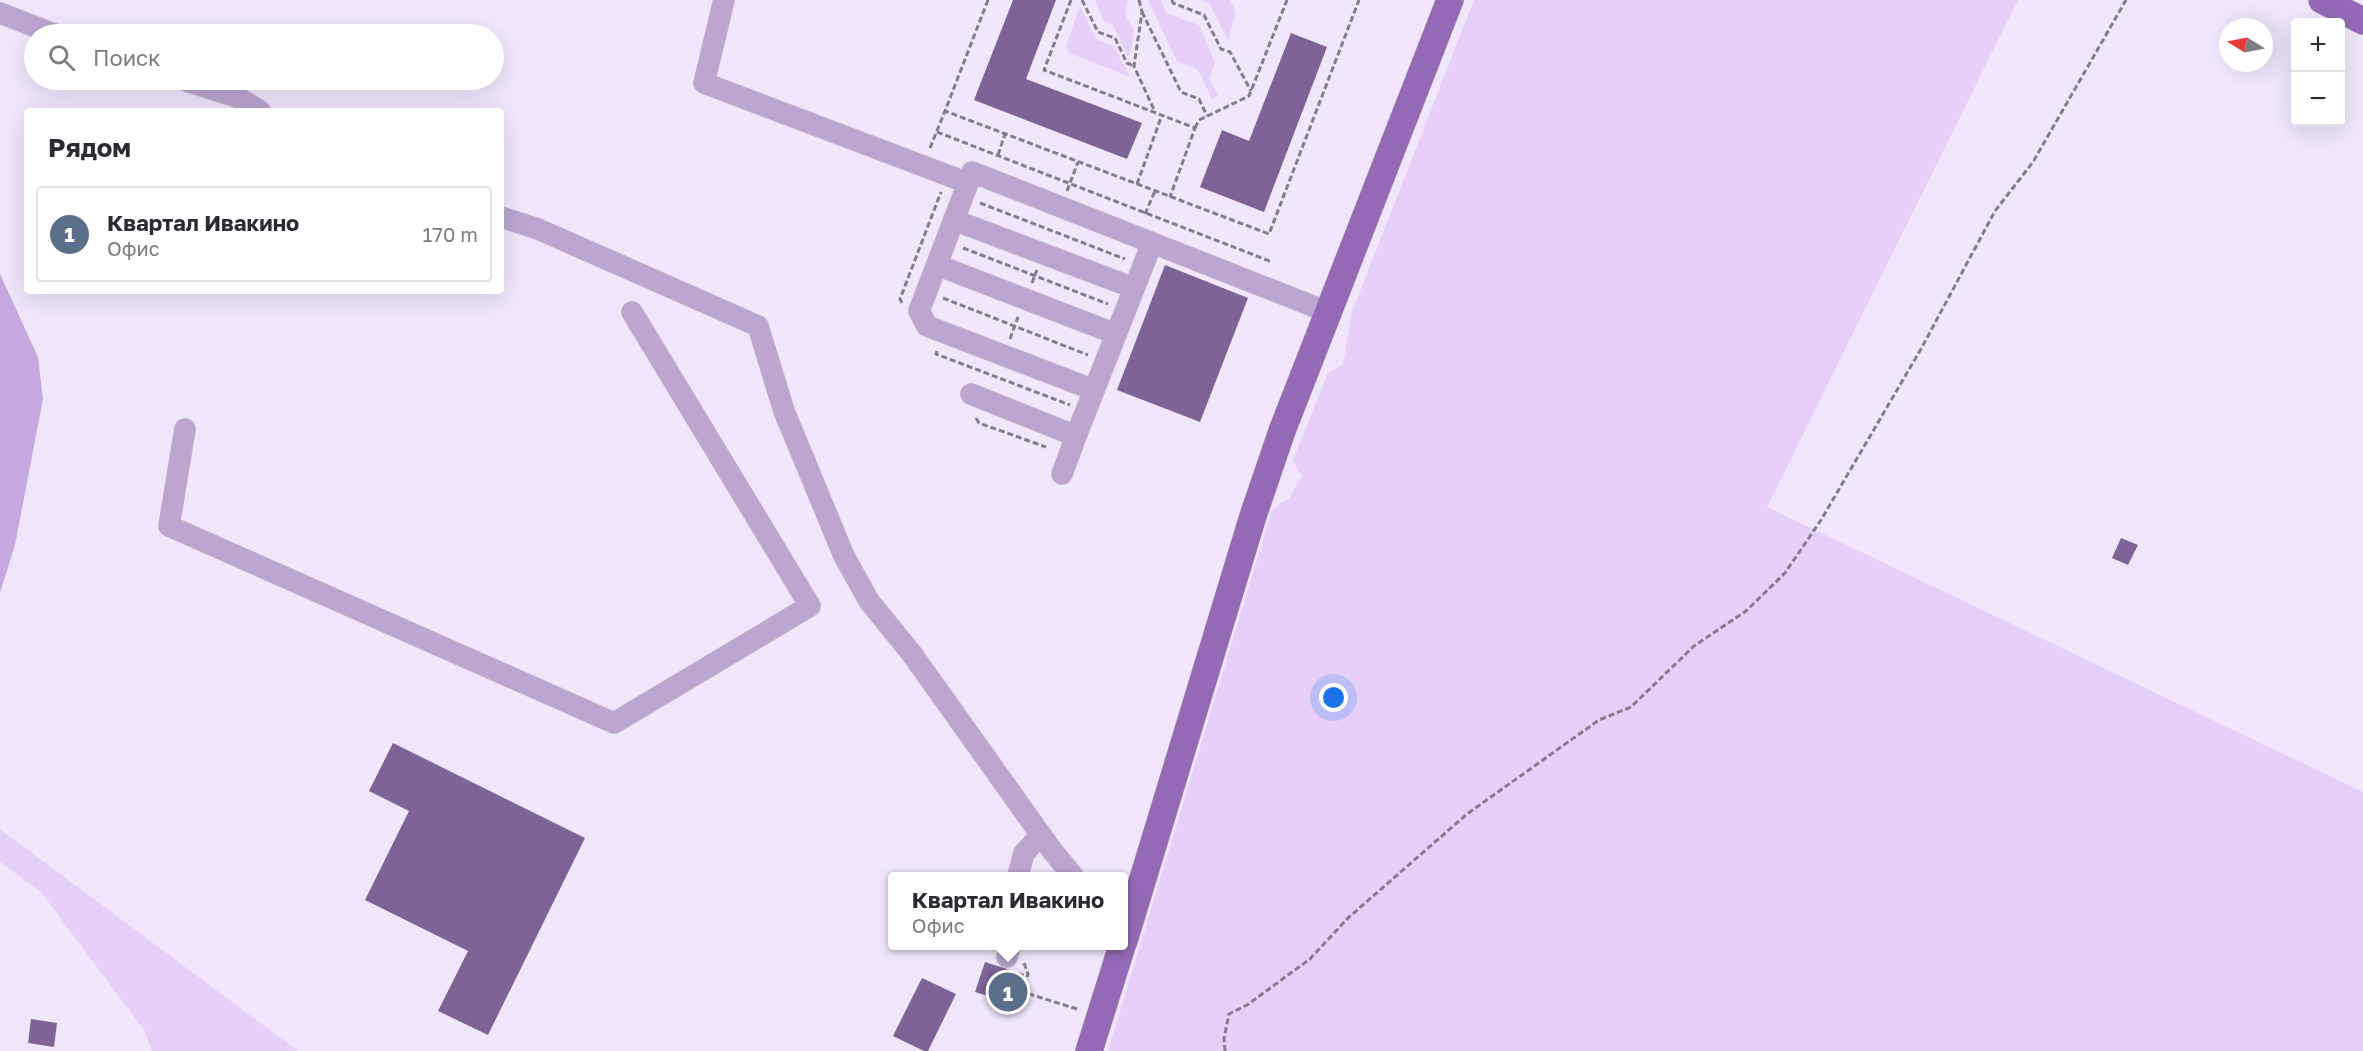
<!DOCTYPE html>
<html lang="ru">
<meta charset="utf-8">
<style>
body{margin:0;font-family:"Golos Text",sans-serif;background:#f7f7f7;color:#2b2b33}
.controls{position:absolute;right:18px;top:18px;display:grid;overflow:hidden;border-radius:6px;box-shadow:0 6px 24px #0002}
.controls button{width:54px;height:54px;display:grid;place-items:center;padding:0;border:0;border-bottom:2px solid #e1e1e2;background:#fff;color:#2b2b33;font:30px sans-serif}
.compass{position:absolute;left:2219px;top:18px;width:54px;height:54px;border-radius:50%;background:#fff;box-shadow:0 6px 24px #0002;rotate:280deg}
.you{position:absolute;left:1334px;top:698px;width:21px;height:21px;margin:-15px;border:4px solid #fff;border-radius:50%;background:#1a73e8;box-shadow:0 0 0 9px #1a73e833}
.badge{display:grid;place-items:center;width:39px;height:39px;border-radius:50%;background:#557429;color:#fff;font-size:20px;font-weight:700}
.pin{position:absolute;translate:-50% -50%;border:3px solid #fff;box-shadow:0 2px 6px #0006}
.popup{position:absolute;left:888px;top:872px;width:240px;height:78px;box-sizing:border-box;display:grid;place-content:center;border-radius:6px;background:#fff;filter:drop-shadow(0 2px 4px #0005);font-size:20px;white-space:nowrap;color:#7c7c81}
.popup b{font-size:22px;color:#2b2b33}
.popup::after{content:'';position:absolute;left:50%;top:100%;margin-left:-12px;border:12px solid transparent;border-top-color:#fff}
.list{margin:0;padding:0;list-style:none}
h2{display:flex;justify-content:space-between;align-items:center;height:78px;margin:0;padding:0 24px;font-size:26px}
h2 small{font-size:20px;font-weight:400;color:#7c7c81}
.list li{display:grid;grid-template-columns:39px 1fr auto;gap:18px;align-items:center;box-sizing:border-box;height:96px;margin:0 12px 12px;padding:0 12px;border:2px solid #e1e1e2;border-radius:6px}
.list b{display:block;font-size:22px;white-space:nowrap}
.list p{margin:0;font-size:20px;white-space:nowrap;color:#7c7c81}
.list em{font-size:20px;font-style:normal;color:#7c7c81}
.icon{flex:none;width:33px;height:33px;fill:none;stroke:currentColor;stroke-width:2;stroke-linecap:round;stroke-linejoin:round}
.map{position:relative;flex:none;width:2363px;height:1051px;overflow:hidden}
.search{position:absolute;background:#fff;box-shadow:0 6px 24px #0002;left:24px;top:24px;width:480px;height:66px;display:flex;align-items:center;gap:15px;box-sizing:border-box;padding:0 21px;border-radius:33px;color:#7c7c81;font-size:22px}
.panel{position:absolute;background:#fff;box-shadow:0 6px 24px #0002;left:24px;top:108px;width:480px;height:186px;border-radius:6px}
.map>svg:first-child{display:block}
</style>
<div class="map">
<svg width="2363" height="1051" viewBox="0 0 2363 1051">
<rect width="100%" height="100%" fill="#f1e6fc"/>
<g fill="#e6d0fa">
<polygon points="1095,0 1128,0 1125,15 1134,30 1130,55 1127,56 1113,25 1104,21"/>
<polygon points="1148,0 1161,0 1166,13 1199,25 1215,63 1209,78 1218,96 1212,99 1198,70 1177,61"/>
<polygon points="1201,0 1230,0 1236,13 1228,41 1210,4"/>
<polygon points="1474,0 2018,0 1767,507 2363,792 2363,1051 1108,1051 1272,510 1289,498 1302,477 1293,460 1328,373 1343,364 1352,312"/>
<polygon points="1080,6 1096,39 1114,46 1130,77 1069,53 1066,46"/>
<polygon points="0,829 298,1051 152,1051 144,1030 41,892 0,862"/>
</g>
<polygon fill="#c6a9e1" points="0,274 38,357 43,399 15,545 0,593"/>
<g fill="#7e6396">
<polygon points="1013,0 1056,0 1026,79 1142,123 1127,159 974,100"/>
<polygon points="1291,33 1327,47 1264,212 1200,187 1222,130 1249,141"/>
<polygon points="1165,265 1248,298 1200,422 1117,390"/>
<polygon points="2121,538 2138,545 2128,565 2112,558"/>
<polygon points="393,743 585,838 488,1035 438,1011 468,951 365,900 409,811 369,791"/>
<polygon points="985,962 1024,974 1015,1004 975,992"/>
<polygon points="922,978 956,994 928,1051 924,1051 893,1036"/>
<polygon points="31,1019 57,1023 54,1047 28,1043"/>
</g>
<g fill="none" stroke-linecap="round" stroke-linejoin="round">
<g stroke="#cac1d4" stroke-width="22">
<g id="minor">
<polyline points="724,0 704,83 968,183 972,172 1328,312"/>
<polyline points="0,13 54,34"/>
<polyline points="183,80 237,97 260,111"/>
<polyline points="968,183 919,311 927,326 1094,390"/>
<polyline points="501,217 538,229 758,326 784,411 844,556 869,601 912,654 1051,849 1073,876"/>
<polyline points="954,220 1134,288"/>
<polyline points="937,265 1116,334"/>
<polyline points="971,394 1076,436 1152,243"/>
<polyline points="185,429 169,526 614,723 810,606 632,312"/>
<polyline points="1062,474 1076,436"/>
<polyline points="1018,876 1024,853 1041,835"/>
<polyline points="1007,957 1010,946"/>
</g>
</g>
<g stroke="#cac1d4" stroke-width="28">
<g id="major">
<polyline points="2322,0 2363,21"/>
<polyline points="1124,941 1253,516 1282,431 1450,0"/>
<polyline points="1089,1051 1122,946"/>
</g>
</g>
<g stroke="#847c8b" stroke-width="3" stroke-dasharray="6 3" stroke-linecap="butt">
<polyline points="988,0 945,111 1269,234 1359,0"/>
<polyline points="1071,0 1044,70 1195,128 1170,197"/>
<polyline points="1082,0 1098,32 1115,38 1127,63 1134,66"/>
<polyline points="1139,0 1142,12 1134,66 1155,112"/>
<polyline points="1172,0 1173,3 1204,15 1221,49 1230,52 1251,91"/>
<polyline points="1142,12 1181,92 1199,99 1207,116"/>
<polyline points="1195,128 1199,120 1249,96 1287,0"/>
<polyline points="937,132 1272,262"/>
<polyline points="930,148 945,111"/>
<polyline points="998,155 1005,134"/>
<polyline points="1137,184 1162,115"/>
<polyline points="1067,191 1078,162"/>
<polyline points="980,203 1125,259"/>
<polyline points="1145,214 1155,191"/>
<polyline points="963,248 1108,304"/>
<polyline points="1032,283 1037,270"/>
<polyline points="943,298 1088,355"/>
<polyline points="902,303 900,299 941,192"/>
<polyline points="1010,339 1018,317"/>
<polyline points="937,351 936,354 1070,405"/>
<polyline points="976,418 979,423 1046,447"/>
<polyline points="1024,963 1028,974 1023,992 1080,1010"/>
<polyline points="1225,1051 1224,1039 1229,1014 1247,1005 1310,959 1348,918 1467,814 1599,720 1631,707 1694,646 1746,611 1785,573 1821,520 1921,349 1995,211 2033,162 2126,0"/>
</g>
<use href="#minor" stroke="#bca6d0" stroke-width="21"/>
<use href="#major" stroke="#946ab6" stroke-width="27"/>
</g>
</svg>
<div class="controls">
<button>+</button>
<button>−</button>
</div>
<svg class="compass" viewBox="-18 -18 36 36"><path d="M0-13l5 13h-10z" fill="#e53935"/><path d="M0 13l5-13h-10z" fill="#7c7c81"/></svg>
<div class="you"></div>
<div class="pin badge" style="left:1008px;top:992px;background:#5c6f8a">1</div>
<div class="popup"><b>Квартал Ивакино</b>Офис</div>
<div class="search"><svg class="icon" aria-label="search" viewBox="0 0 24 24"><circle cx="10" cy="10" r="6"/><path d="M15 15l6 6"/></svg>Поиск</div>
<section class="panel">
<h2>Рядом<small></small></h2>
<ul class="list">
<li><span class="badge" style="background:#5c6f8a">1</span><div><b>Квартал Ивакино</b><p>Офис</p></div><em>170 m</em></li>
</ul>
</section>
</div>
